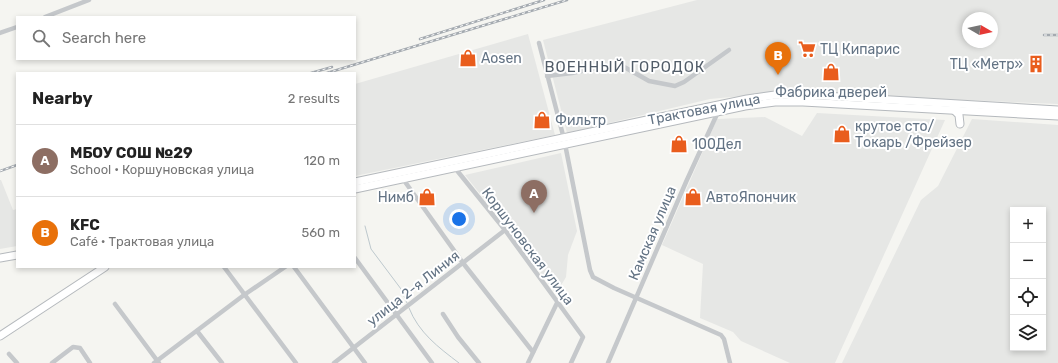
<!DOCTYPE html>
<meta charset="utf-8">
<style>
body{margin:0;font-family:Rubik,sans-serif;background:#f2f2f2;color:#222}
.controls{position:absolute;right:12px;bottom:12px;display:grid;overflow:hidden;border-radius:0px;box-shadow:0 2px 6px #0003}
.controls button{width:36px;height:36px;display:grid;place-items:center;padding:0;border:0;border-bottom:1px solid #e0e0e0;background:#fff;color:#222;font:20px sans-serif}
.compass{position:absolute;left:962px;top:12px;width:36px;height:36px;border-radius:50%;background:#fff;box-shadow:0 2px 6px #0003;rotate:99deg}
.you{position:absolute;left:459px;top:219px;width:14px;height:14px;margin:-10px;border:3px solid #fff;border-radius:50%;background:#1a73e8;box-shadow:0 0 0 6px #1a73e833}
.badge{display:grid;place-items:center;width:26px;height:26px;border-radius:50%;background:#d93025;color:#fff;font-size:13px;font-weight:700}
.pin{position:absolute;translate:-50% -33px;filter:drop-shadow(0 1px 2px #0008)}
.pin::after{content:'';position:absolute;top:21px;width:14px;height:12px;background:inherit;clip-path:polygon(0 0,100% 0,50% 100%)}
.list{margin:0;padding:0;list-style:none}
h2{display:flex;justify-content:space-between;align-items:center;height:52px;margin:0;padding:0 16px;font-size:17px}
h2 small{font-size:13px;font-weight:400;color:#767676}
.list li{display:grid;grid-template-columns:26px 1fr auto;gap:12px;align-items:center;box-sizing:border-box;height:72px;padding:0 16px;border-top:1px solid #e0e0e0}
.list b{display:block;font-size:15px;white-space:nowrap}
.list p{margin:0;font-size:13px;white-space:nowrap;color:#767676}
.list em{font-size:13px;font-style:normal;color:#767676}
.icon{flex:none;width:22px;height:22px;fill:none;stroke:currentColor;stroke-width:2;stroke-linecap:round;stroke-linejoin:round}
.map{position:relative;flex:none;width:1058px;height:363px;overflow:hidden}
.search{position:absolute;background:#fff;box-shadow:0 2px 6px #0003;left:16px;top:16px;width:340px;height:44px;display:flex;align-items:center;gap:10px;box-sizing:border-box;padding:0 14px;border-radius:0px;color:#767676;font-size:15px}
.panel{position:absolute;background:#fff;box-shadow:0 2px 6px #0003;left:16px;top:72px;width:340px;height:196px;border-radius:0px}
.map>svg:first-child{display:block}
</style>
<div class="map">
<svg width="1058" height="363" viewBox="0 0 1058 363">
<rect width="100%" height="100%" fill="#f5f5f1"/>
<g fill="#e6e7e5" fill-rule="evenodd">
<path d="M697,0H1058V104L767,92L753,95L710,99L567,133L543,40ZM968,18H992V42H968Z"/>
<polygon points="528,34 555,135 355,176 355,84"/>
<polygon points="817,113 945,120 835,363 790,363 741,341 733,332 700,318 703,264 662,245 717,119 765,117 802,136"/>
<path d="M972,119L1058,125V363H842L921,200L938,186ZM1013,210H1043V348H1013Z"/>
<polygon points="561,153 577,231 568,255 566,277 556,294 524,249 465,175"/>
<polygon points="0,180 1,180 13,210 17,209 17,246 0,249"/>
</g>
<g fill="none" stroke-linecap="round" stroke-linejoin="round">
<g stroke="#bdc8cd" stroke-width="1">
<polyline points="365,226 371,249 401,289 407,303"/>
<path d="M409,308C419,333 438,347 459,363"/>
</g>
<g stroke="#b5b9bd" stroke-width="9">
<g id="primary">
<polyline points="954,110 959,115 960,124"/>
<polyline points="355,182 661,117 747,99 775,95 824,96 1058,110"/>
<polyline points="355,189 745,106 775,102 803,102 1058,116"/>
<polyline points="0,258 17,255"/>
<polyline points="0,336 105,267"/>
</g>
</g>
<g stroke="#c5c8cb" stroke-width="4.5">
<polyline points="45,17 89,0"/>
<polyline points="0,33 17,27"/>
<polyline points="539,43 564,139 590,270 593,277 614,288 721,335 724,339 730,363"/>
<polyline points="547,76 572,73 614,64 626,68 649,81 675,86 684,82 729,50"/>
<polyline points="455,168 505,230 583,337 571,363"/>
<polyline points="403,179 463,263 533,352"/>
<polyline points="355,258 432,363"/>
<polyline points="224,267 296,363"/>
<polyline points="294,267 365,363"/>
<polyline points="115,304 159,363"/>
<polyline points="443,314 458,337 479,363"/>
<polyline points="197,331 222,363"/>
<polyline points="9,354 17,363"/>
<polyline points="52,363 73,347 80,348 90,363"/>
<polyline points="154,363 244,295 285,267"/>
<polyline points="334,363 505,230"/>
<polyline points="528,363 557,303"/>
<polyline points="608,363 686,182 718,112"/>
</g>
<use href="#primary" stroke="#fff" stroke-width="7"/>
<g stroke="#a4aab0" stroke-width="2.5">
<g id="rail">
<polyline points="1044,35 1058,35"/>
<polyline points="420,39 544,0"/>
<polyline points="311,73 332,67"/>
<polyline points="327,73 567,0"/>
<polyline points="0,171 17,165"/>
</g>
</g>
<use href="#rail" stroke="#fff" stroke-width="1" stroke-dasharray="3" stroke-linecap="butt"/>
</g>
<defs>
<g id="supermarket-bare" transform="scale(1.38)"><path d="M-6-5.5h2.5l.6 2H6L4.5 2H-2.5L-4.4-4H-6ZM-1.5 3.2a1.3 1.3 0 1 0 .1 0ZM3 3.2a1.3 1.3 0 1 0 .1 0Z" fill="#e95d1d" stroke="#fff" stroke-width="2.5" paint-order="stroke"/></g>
<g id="shop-bare" transform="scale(1.38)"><path d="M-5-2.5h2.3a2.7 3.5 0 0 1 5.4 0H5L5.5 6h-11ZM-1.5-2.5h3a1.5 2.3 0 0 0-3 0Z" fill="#e95d1d" stroke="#fff" stroke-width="2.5" paint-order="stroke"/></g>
<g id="building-bare" transform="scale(1.38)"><path d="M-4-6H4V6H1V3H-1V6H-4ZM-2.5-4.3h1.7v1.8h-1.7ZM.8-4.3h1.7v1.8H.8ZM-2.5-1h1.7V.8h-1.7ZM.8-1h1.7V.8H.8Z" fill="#e95d1d" stroke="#fff" stroke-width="2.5" paint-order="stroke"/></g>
</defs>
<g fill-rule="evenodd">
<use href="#supermarket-bare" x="807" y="49"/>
<use href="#shop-bare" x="468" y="58"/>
<use href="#building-bare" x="1036" y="64"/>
<use href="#shop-bare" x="831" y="72"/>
<use href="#shop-bare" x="542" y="120"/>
<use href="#shop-bare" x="842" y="134"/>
<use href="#shop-bare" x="679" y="144"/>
<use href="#shop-bare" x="427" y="197"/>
<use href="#shop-bare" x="693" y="197"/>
</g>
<g text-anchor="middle" stroke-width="4" stroke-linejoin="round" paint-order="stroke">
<g font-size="14" fill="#637384" stroke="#fff" text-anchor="start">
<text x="820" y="54">ТЦ Кипарис</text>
<text x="481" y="63">Aosen</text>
<text x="1023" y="69" text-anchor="end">ТЦ «Метр»</text>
<text x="831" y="97" text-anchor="middle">Фабрика дверей</text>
<text x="555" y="125">Фильтр</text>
<text x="855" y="131">крутое сто/<tspan x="855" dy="16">Токарь /Фрейзер</tspan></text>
<text x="692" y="149">100Дел</text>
<text x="414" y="202" text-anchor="end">Нимб</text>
<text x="706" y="202">АвтоЯпончик</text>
</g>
<g font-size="14" fill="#637384" stroke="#fff">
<text transform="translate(704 109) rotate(-11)" y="5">Трактовая улица</text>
<text transform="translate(652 233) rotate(-67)" y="5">Камская улица</text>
<text transform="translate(528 246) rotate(53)" y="5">Коршуновская улица</text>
<text transform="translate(413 288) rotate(-38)" y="5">улица 2-я Линия</text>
</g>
<g font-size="15" letter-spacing="1" fill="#515c68" stroke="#fff">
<text x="625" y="72">ВОЕННЫЙ ГОРОДОК</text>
</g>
</g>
</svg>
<div class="controls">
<button>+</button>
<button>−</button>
<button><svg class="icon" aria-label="locate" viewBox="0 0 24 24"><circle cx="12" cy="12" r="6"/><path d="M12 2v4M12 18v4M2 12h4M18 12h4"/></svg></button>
<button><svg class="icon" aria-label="layers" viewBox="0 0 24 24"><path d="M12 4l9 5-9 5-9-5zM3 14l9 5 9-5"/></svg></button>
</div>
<svg class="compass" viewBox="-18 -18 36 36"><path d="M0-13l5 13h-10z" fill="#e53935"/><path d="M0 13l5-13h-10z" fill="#767676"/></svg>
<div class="you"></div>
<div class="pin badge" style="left:534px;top:213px;background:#8d6e63">A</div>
<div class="pin badge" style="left:778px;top:75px;background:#e8710a">B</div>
<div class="search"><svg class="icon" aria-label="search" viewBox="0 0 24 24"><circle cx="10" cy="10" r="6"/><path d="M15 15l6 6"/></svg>Search here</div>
<section class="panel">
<h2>Nearby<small>2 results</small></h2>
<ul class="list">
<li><span class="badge" style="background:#8d6e63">A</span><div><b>МБОУ СОШ №29</b><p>School · Коршуновская улица</p></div><em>120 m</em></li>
<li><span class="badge" style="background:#e8710a">B</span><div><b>KFC</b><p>Café · Трактовая улица</p></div><em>560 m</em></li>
</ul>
</section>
</div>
